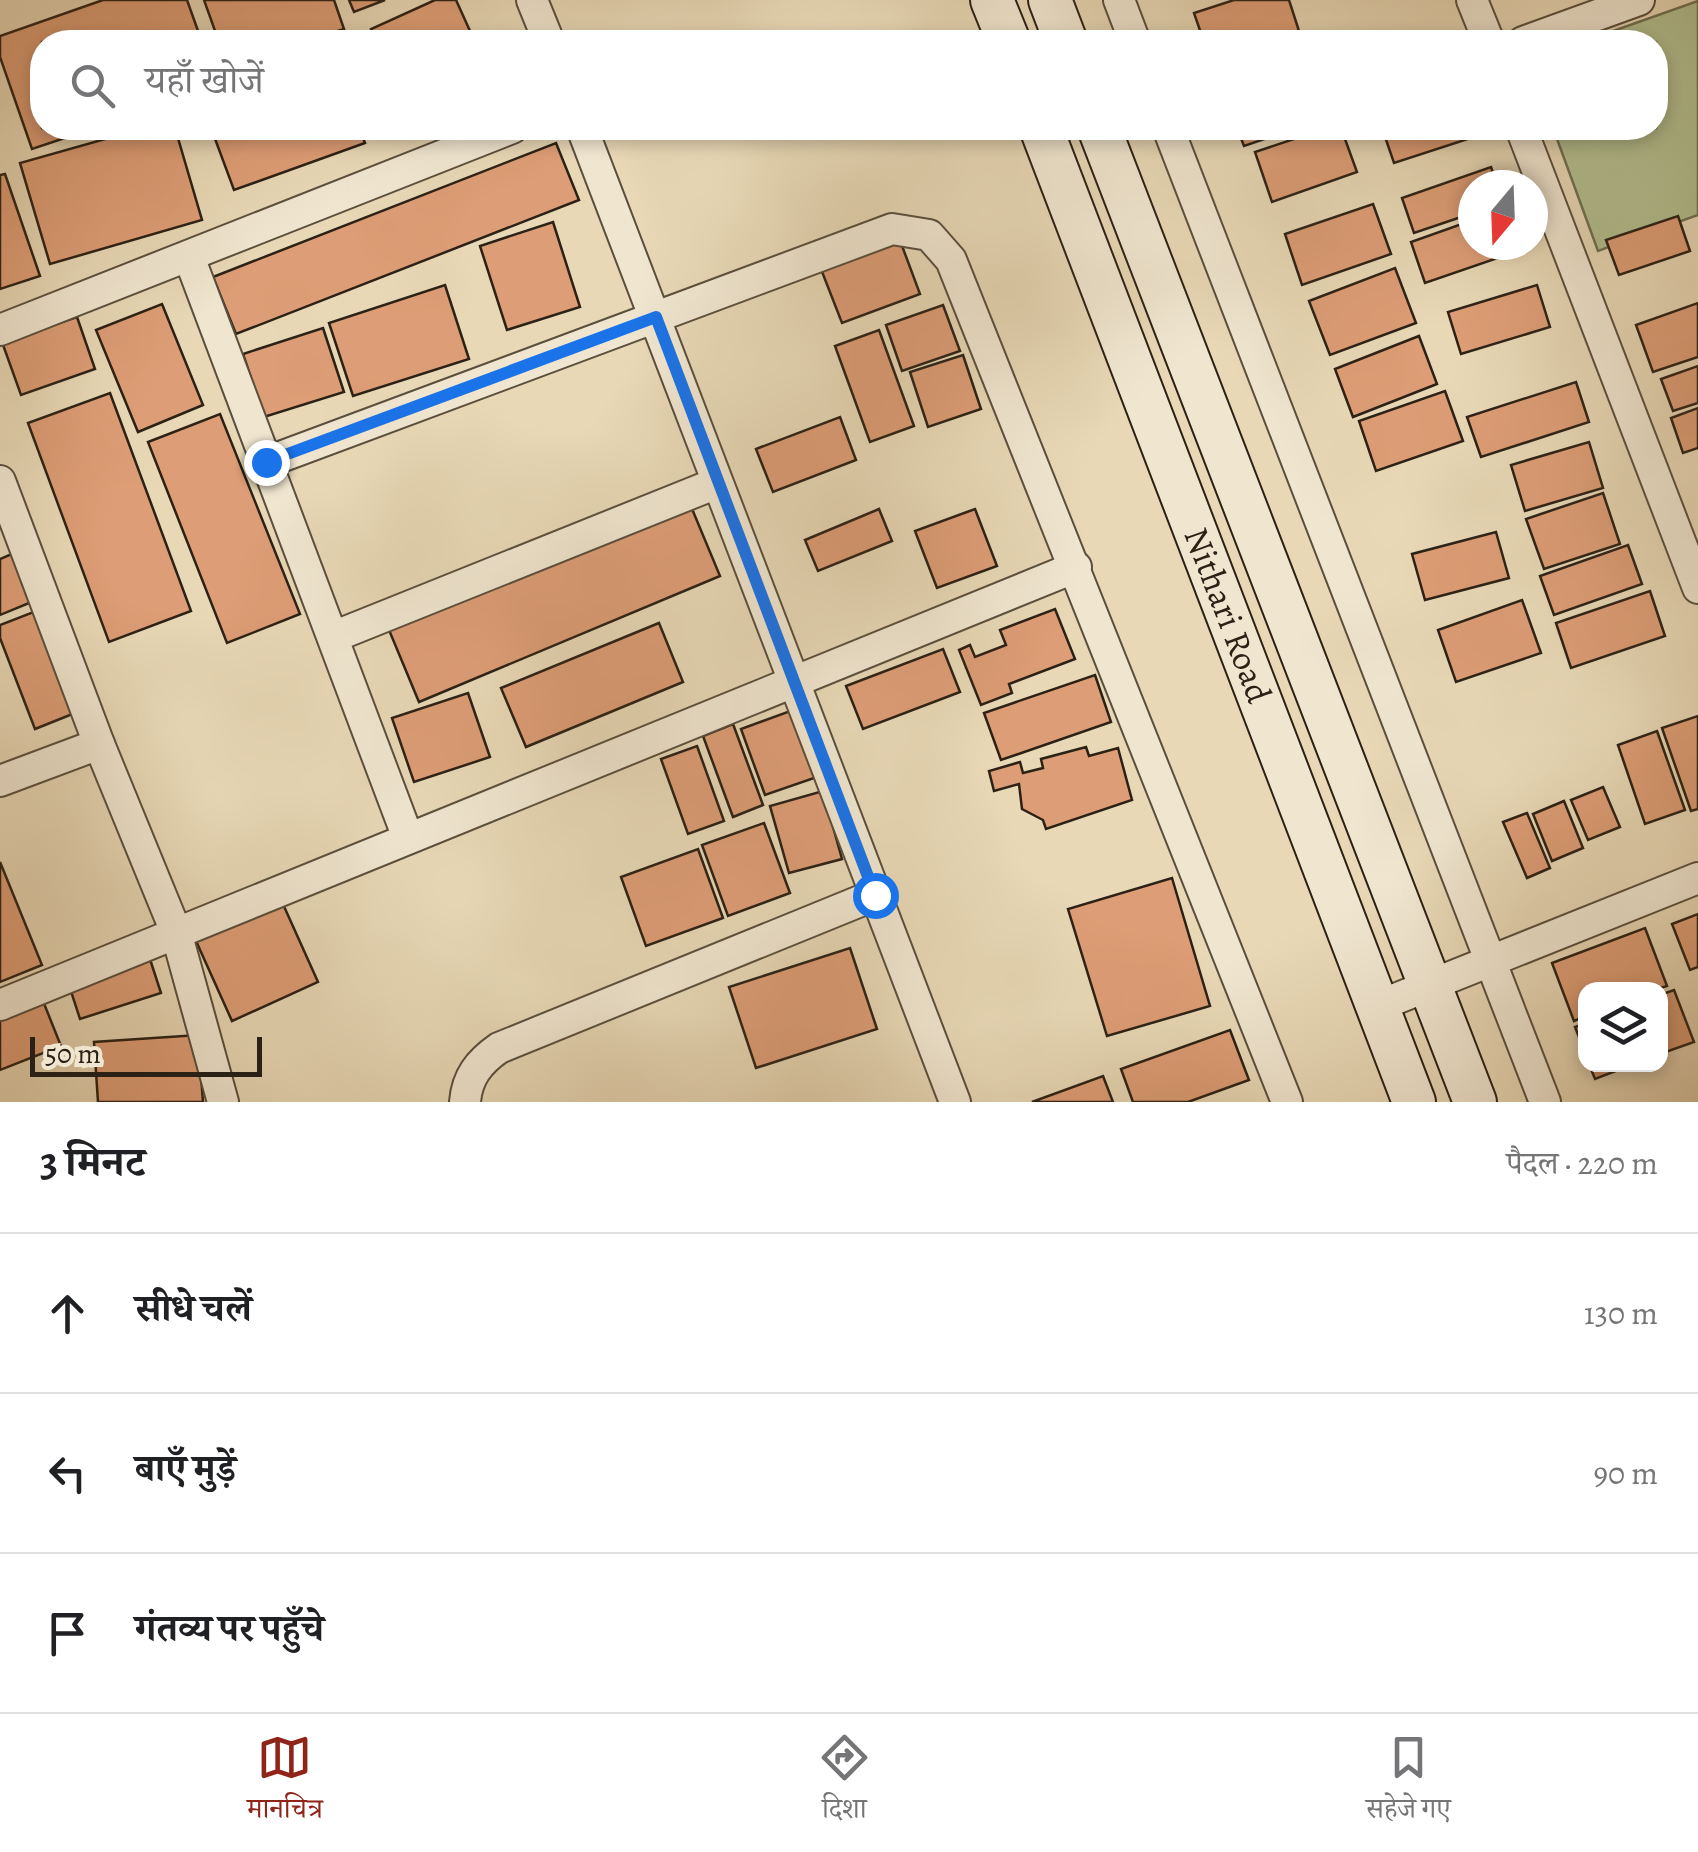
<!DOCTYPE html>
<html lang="hi">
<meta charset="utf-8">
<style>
body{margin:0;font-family:Alegreya,"Noto Serif Devanagari",serif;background:#f2f2f2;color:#202124}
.controls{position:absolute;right:30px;bottom:30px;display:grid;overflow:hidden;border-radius:20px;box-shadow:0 5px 15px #0003}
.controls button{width:90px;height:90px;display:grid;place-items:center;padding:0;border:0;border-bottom:2px solid #e0e0e0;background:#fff;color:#202124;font:50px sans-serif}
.compass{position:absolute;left:1458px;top:170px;width:90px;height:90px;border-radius:50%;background:#fff;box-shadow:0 5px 15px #0003;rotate:199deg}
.scale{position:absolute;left:30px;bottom:25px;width:232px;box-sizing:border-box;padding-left:10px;border:5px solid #2b2115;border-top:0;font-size:28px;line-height:35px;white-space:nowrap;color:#2b2115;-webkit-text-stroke:8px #f0e6d0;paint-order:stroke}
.stop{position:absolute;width:30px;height:30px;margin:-22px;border:8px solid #1a73e8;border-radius:50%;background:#fff}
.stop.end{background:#1a73e8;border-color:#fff;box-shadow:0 2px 10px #0008}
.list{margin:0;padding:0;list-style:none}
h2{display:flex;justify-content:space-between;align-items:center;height:130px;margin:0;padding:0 40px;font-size:42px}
h2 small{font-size:32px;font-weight:400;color:#757577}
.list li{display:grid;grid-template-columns:65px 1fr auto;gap:30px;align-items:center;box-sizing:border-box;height:160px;padding:0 40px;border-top:2px solid #e0e0e0}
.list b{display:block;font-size:38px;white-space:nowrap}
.list em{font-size:32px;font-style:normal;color:#757577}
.icon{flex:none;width:55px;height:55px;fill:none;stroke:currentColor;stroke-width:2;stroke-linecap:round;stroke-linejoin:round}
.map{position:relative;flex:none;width:1698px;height:1102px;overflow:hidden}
.search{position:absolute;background:#fff;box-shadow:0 5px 15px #0003;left:30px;right:30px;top:30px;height:110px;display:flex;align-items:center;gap:25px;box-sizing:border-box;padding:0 35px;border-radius:40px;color:#757577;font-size:38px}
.sheet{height:610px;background:#fff}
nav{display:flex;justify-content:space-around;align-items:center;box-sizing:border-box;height:140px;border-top:2px solid #e0e0e0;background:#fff;font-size:28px;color:#757577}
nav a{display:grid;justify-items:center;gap:5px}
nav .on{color:#8f2418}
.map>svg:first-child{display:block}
</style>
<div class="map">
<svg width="1698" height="1102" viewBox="0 0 1698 1102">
<rect width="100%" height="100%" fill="#e8d8b6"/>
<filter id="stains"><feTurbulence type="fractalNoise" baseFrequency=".002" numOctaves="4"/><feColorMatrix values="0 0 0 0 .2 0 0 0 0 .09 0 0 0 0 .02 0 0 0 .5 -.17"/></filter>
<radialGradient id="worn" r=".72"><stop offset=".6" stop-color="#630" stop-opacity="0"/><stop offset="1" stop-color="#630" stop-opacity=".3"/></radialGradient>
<polygon fill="#b2bf91" stroke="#6e7053" stroke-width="2.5" points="1698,1 1698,215 1598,251 1553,128 1656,128 1656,42 1582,42"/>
<g fill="#dd9d76" stroke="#2b2115" stroke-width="2.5">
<polygon points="103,0 187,0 202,42 42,42 42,128 95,128 32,149 0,57 0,36"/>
<polygon points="204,0 334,0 344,29 304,42 219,42"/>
<polygon points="349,0 385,0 354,12"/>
<polygon points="435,0 456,0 475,42 377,42 371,29"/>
<polygon points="1234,0 1289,0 1299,31 1265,42 1204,42 1194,13"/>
<polygon points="144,128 175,128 202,220 50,264 20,163"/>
<polygon points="211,128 359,128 365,143 234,190"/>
<polygon points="1237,128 1297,128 1244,146"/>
<polygon points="1327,128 1341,128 1357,172 1272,202 1255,152"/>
<polygon points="1382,128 1471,128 1474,137 1394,163"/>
<polygon points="556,143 579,200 236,334 213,277"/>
<polygon points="1491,167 1497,185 1473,185 1473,213 1414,233 1402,198"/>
<polygon points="5,174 40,276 0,289 0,175"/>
<polygon points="1373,204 1391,254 1302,285 1285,234"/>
<polygon points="1678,216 1690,251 1619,275 1606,240"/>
<polygon points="1473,220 1473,245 1513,245 1515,252 1425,283 1411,242"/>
<polygon points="553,222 580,307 507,330 480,246"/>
<polygon points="898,235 920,294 842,323 819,264"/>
<polygon points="1395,268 1416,323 1330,355 1309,301"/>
<polygon points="445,285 469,359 353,396 329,323"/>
<polygon points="1537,285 1550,327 1461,354 1448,312"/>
<polygon points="1698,303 1698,357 1653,372 1636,325"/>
<polygon points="162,304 203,405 138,432 96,330"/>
<polygon points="943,305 960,351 902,371 886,325"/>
<polygon points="77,317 95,369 21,395 2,342"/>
<polygon points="323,328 344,392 264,417 243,354"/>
<polygon points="879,330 914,426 870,442 835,346"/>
<polygon points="1419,336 1437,384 1353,417 1335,369"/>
<polygon points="963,355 981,409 928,427 910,372"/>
<polygon points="1698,366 1698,403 1673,411 1661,379"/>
<polygon points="1576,382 1589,422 1481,457 1467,417"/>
<polygon points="1445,391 1463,441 1376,471 1359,421"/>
<polygon points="110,393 191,611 109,642 28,423"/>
<polygon points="1698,408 1698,448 1683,453 1671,418"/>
<polygon points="220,414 300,614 227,643 148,442"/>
<polygon points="840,417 856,460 773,492 756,449"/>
<polygon points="1589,442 1603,488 1525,511 1511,465"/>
<polygon points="1603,493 1620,544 1544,569 1526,519"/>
<polygon points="690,504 720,576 419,702 389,630"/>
<polygon points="879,509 892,541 818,571 805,540"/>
<polygon points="975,509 997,566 937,588 915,531"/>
<polygon points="1496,532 1509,578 1425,600 1412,554"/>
<polygon points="1628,545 1642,584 1554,615 1540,576"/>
<polygon points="14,553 34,601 0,615 0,559"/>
<polygon points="1650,591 1665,636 1571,668 1556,623"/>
<polygon points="1522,600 1541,653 1456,682 1438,630"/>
<polygon points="1055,609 1075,659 1009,684 1012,693 981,705 959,650 970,645 975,657 1006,645 1000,630"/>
<polygon points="36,611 75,713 35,729 0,638 0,625"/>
<polygon points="659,623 683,682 526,747 501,688"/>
<polygon points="943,649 960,692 863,729 846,686"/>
<polygon points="1095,675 1111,722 1001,760 984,713"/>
<polygon points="468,693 490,757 414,782 392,718"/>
<polygon points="793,710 817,777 765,795 741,729"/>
<polygon points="1698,716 1698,809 1691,811 1662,728"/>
<polygon points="733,724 763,805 733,817 703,736"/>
<polygon points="1657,731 1685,810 1645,824 1618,745"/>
<polygon points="697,746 724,821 688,834 661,759"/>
<polygon points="1086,747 1089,756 1118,748 1132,800 1046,829 1043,820 1022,809 1019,784 994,791 989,771 1020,762 1023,773 1043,768 1041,759"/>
<polygon points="1603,787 1620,827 1588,840 1571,800"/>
<polygon points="823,791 842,859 789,873 770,806"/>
<polygon points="1564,801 1583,848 1552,861 1533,814"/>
<polygon points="1527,813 1550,868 1527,878 1503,822"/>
<polygon points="764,823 790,893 728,916 702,845"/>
<polygon points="698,849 723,918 646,946 621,877"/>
<polygon points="0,862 42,965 0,982"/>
<polygon points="1172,878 1210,1006 1107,1036 1068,909"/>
<polygon points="278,893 318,982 232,1021 192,932"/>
<polygon points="1698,914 1698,967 1690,970 1672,924"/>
<polygon points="1645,928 1667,986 1657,989 1586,989 1586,1016 1574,1021 1552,963"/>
<polygon points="850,948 877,1029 756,1068 729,987"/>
<polygon points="148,953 161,993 80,1019 67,979"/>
<polygon points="1674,990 1694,1042 1660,1054 1660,995"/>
<polygon points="41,996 61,1046 0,1070 0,1013"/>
<polygon points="1586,1023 1586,1055 1575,1027"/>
<polygon points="1230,1030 1249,1080 1188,1102 1133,1102 1121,1069"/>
<polygon points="198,1035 203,1102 98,1102 94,1042"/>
<polygon points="1589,1064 1634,1064 1595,1079"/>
<polygon points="1103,1076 1113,1102 1032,1102"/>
</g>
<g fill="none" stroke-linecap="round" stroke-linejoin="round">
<g stroke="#5a4f3d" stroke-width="34">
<g id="street">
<polyline points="532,0 549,42"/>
<polyline points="1119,0 1135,42"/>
<polyline points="1472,0 1489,42"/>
<polyline points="1523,42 1639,0"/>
<polyline points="582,128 955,1102"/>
<polyline points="1168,128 1545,1102"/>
<polyline points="1521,128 1698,588"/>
<polyline points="189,257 408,838"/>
<polyline points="0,330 512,128"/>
<polyline points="267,462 892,229 929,235 951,260 1287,1102"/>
<polyline points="0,481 99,744 176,932 223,1102"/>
<polyline points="333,637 717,483"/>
<polyline points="0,781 99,744"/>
<polyline points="0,1005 1076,567"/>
<polyline points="1378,1006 1698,878"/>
<path d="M465,1102C467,1077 479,1062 499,1048L875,895"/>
</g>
</g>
<g stroke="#2b2115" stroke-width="46">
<g id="secondary">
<polyline points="992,0 1009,42"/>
<polyline points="1050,0 1066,42"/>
<polyline points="1041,128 1414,1102"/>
<polyline points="1099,128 1475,1102"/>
</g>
</g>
<use href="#street" stroke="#f0e6d0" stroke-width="30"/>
<use href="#secondary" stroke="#f0e6d0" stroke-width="42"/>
</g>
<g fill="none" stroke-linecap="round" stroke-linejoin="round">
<polyline stroke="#1a73e8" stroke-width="12" points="266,462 656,317 875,895"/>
</g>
<g text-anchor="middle" stroke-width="8" stroke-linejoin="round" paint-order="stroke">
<g font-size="35" fill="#2b2115" stroke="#f0e6d0">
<text transform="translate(1228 615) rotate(69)" y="12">Nithari Road</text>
</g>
</g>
<rect width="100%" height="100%" filter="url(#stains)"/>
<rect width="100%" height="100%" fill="url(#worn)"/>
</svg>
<div class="controls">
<button><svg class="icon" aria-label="layers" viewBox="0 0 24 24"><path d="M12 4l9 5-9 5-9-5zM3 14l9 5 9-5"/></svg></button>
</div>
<svg class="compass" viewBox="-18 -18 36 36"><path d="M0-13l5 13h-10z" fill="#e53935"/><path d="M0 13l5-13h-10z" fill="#757577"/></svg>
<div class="scale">50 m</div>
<div class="stop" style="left:875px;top:895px"></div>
<div class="stop end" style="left:266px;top:462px"></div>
<div class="search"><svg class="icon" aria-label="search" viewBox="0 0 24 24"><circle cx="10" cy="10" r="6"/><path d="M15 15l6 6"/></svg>यहाँ खोजें</div>
</div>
<section class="sheet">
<h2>3 मिनट<small>पैदल · 220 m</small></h2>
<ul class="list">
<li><svg class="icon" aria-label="ahead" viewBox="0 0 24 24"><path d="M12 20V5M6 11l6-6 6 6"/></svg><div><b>सीधे चलें</b></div><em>130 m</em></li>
<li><svg class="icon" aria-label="left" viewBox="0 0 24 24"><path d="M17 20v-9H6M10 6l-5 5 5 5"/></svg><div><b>बाएँ मुड़ें</b></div><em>90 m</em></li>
<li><svg class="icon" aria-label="arrive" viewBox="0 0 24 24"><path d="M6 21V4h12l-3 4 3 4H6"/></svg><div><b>गंतव्य पर पहुँचे</b></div></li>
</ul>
</section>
<nav>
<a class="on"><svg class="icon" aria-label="map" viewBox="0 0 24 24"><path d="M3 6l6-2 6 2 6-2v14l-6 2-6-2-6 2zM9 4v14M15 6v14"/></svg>मानचित्र</a>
<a><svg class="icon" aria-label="directions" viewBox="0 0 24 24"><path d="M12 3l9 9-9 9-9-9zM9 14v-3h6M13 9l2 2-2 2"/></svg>दिशा</a>
<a><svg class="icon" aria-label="saved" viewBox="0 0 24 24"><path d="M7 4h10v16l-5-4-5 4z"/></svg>सहेजे गए</a>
</nav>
